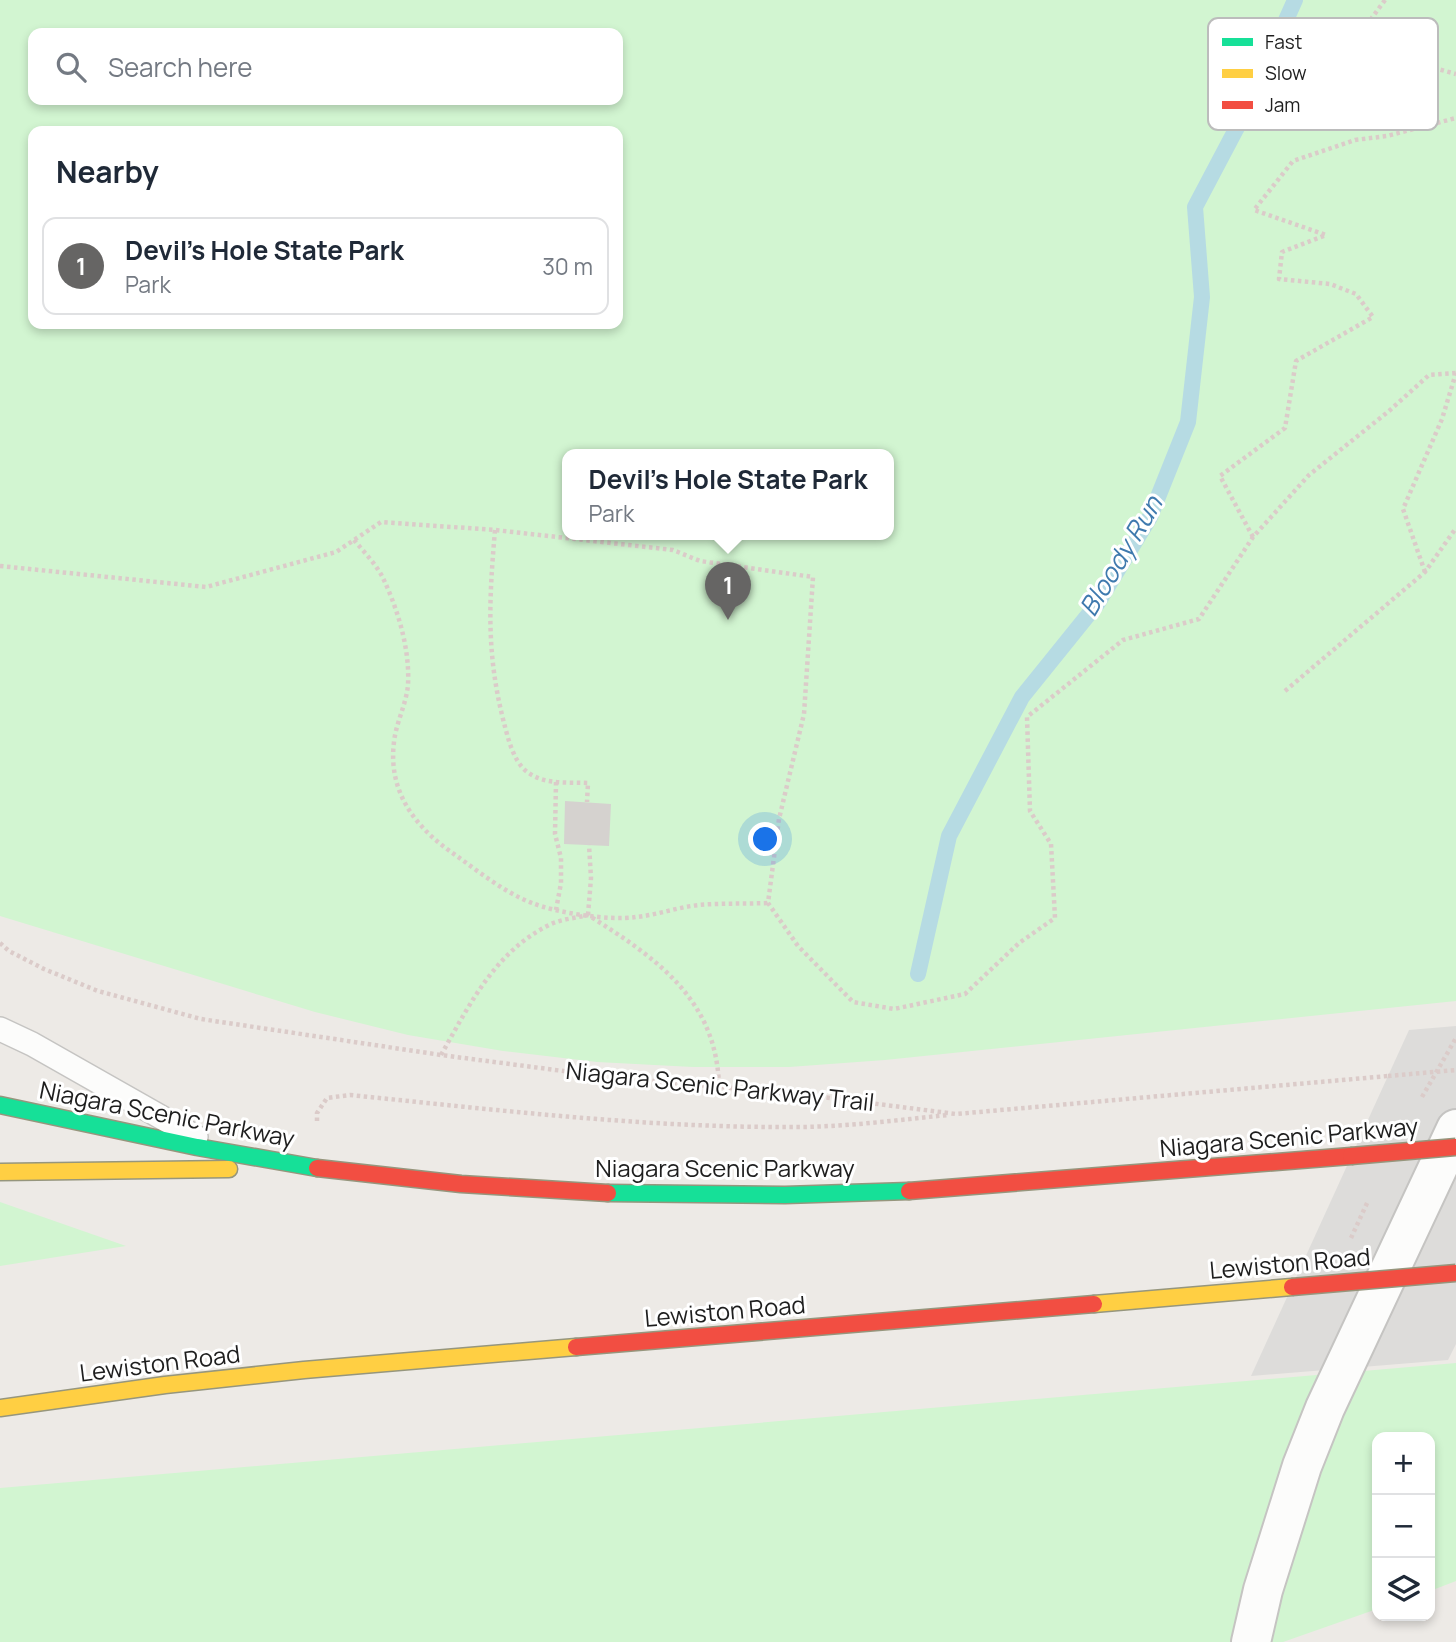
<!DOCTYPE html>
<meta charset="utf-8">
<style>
body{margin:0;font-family:Manrope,sans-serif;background:#f2f2f3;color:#1f2937}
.controls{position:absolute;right:21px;bottom:21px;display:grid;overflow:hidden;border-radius:14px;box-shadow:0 4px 10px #0003}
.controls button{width:63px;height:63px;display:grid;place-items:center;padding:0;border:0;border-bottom:2px solid #e0e1e3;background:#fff;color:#1f2937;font:35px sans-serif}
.you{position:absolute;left:766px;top:840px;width:24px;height:24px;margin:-18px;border:5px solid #fff;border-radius:50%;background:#1a73e8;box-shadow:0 0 0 10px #1a73e833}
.badge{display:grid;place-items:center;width:46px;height:46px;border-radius:50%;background:#666564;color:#fff;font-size:23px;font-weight:700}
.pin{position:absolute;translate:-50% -58px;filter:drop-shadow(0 2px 4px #0008)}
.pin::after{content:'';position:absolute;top:37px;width:24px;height:21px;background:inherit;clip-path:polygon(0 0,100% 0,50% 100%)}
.popup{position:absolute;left:562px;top:449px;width:332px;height:91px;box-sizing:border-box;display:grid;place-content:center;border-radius:14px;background:#fff;filter:drop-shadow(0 2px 5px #0005);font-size:23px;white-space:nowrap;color:#747a83}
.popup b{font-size:26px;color:#1f2937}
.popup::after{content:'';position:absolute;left:50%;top:100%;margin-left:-14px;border:14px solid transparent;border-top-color:#fff}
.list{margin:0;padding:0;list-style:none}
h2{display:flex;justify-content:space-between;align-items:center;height:91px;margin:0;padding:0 28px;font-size:30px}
h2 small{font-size:23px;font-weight:400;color:#747a83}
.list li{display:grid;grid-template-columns:46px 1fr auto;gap:21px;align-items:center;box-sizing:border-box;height:98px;margin:0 14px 14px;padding:0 14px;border:2px solid #e0e1e3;border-radius:14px}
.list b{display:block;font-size:26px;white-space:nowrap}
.list p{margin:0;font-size:23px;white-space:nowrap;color:#747a83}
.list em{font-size:23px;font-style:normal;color:#747a83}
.icon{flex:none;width:38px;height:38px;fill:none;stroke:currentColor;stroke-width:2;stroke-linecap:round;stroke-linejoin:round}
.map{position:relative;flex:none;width:1456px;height:1642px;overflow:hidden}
.search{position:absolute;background:#fff;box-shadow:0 4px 10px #0003;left:28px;top:28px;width:595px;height:77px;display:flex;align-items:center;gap:18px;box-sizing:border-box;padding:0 24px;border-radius:14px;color:#747a83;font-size:26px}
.panel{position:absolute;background:#fff;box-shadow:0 4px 10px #0003;left:28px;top:126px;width:595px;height:203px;border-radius:14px}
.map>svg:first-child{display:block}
</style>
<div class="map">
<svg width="1456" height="1642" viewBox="0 0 1456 1642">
<rect width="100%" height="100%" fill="#edeae6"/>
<g fill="#d2f5d1" fill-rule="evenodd">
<path d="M0,0H1456V1001L885,1060L789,1067H693L597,1062L503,1051L408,1035L315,1012L0,916ZM33,33H618V100H33ZM33,131H618V324H33ZM567,454H889V534H567Z"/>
<polygon points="0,1202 126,1246 0,1266"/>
<polygon points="1456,1363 1456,1581 1430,1591 1430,1437 1377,1437 1377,1609 1283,1642 0,1642 0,1488"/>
</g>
<polygon fill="#dddcda" points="1456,1026 1456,1344 1448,1360 1251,1376 1409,1030"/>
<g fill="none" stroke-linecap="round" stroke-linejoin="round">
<polyline stroke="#b6dbe3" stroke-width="16" points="918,974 949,836 1022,697 1097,604 1150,517 1188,422 1202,297 1195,207 1243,116 1295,0"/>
</g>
<polygon fill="#d5d2cf" points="565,801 611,804 609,846 564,844"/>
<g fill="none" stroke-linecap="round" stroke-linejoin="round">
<g stroke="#c5c4c2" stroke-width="26">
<polyline id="lane" points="0,1029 32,1044 196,1137"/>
</g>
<g stroke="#c5c4c2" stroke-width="42">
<polyline id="street" points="1251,1642 1263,1590 1302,1466 1325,1408 1456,1129"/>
</g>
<g stroke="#96967d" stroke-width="19">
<g id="fast">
<polyline points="0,1105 197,1147 317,1168"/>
<polyline points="608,1193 785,1195 909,1191"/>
</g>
</g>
<g stroke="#96967d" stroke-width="19">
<g id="slow">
<polyline points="0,1172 229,1169"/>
<polyline points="1094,1304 1292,1287"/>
<polyline points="0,1408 165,1385 304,1370 576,1347"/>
</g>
</g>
<g stroke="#96967d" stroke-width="19">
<g id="jam">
<polyline points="317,1168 461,1184 608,1193"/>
<polyline points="909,1191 1351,1156"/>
<polyline points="576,1347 1094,1304"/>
</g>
</g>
<g stroke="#dbcbc9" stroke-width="4.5" stroke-dasharray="3.5 3.5" stroke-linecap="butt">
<polyline points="1385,0 1363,30 1368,50 1456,74"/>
<path d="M495,530C489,601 486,653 504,723C508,738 513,760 526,771C543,785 567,782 588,783L587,802"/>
<polyline points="1253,537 1220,476 1285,428 1296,361 1373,317 1356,294 1330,284 1279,279 1282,252 1326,235 1254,210 1293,161 1355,140 1387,136 1456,118"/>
<path d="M354,540C364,552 376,564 383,578C398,610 410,649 408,685C406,705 396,723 394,742C388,790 413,825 451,852C477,870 503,892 532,903C557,913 610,921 636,917C657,915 678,907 699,905C721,903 745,904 768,903"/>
<polyline points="0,566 206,587 336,552 381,522 495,530 673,550 700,561 813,577 804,714 779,819 768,903 798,946 853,1002 894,1009 965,994 1019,943 1055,918 1051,844 1030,811 1027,717 1123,640 1199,619 1253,537 1309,475 1389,411 1429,375 1456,373"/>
<polyline points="1425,572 1403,509 1442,419 1456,373"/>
<polyline points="1285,691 1425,572 1456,528"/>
<polyline points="556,782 555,834 561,858 561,883 556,910"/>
<polyline points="588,915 591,878 589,845"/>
<polyline points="0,943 9,951 44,969 98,991 201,1019 441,1055 609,1077 799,1094 956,1114 1388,1076"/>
<path d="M441,1055C470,1004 495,951 551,924C562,919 576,918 588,915C656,958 717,999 719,1087"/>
<polyline points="1422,1097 1456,1038"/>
<path d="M317,1121V1113L327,1098L350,1095C498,1110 646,1128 795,1127C846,1127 897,1120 948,1115"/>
<polyline points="1351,1238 1368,1201"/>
</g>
<use href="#lane" stroke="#fcfcfb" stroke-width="23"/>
<use href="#street" stroke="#fcfcfb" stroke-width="38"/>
<use href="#fast" stroke="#16e098" stroke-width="16"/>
<use href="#slow" stroke="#ffcf43" stroke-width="16"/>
<use href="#jam" stroke="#f24e42" stroke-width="16"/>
<g stroke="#96967d" stroke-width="19" stroke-linecap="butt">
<g id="jam-bridge">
<polyline points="1351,1156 1456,1147"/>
<polyline points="1292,1287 1456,1273"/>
</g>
</g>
<polyline stroke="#dbcbc9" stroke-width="4.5" stroke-dasharray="3.5 3.5" stroke-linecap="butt" points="1388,1076 1456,1070"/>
<use href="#jam-bridge" stroke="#f24e42" stroke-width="16"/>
</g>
<g text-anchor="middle" stroke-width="6" stroke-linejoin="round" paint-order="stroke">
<g font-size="24" fill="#1e1e1e" stroke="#fff">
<text transform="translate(720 1087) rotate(6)" y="8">Niagara Scenic Parkway Trail</text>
<text transform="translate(167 1115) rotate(11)" y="8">Niagara Scenic Parkway</text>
<text transform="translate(1289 1138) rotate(-5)" y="8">Niagara Scenic Parkway</text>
<text x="725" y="1177">Niagara Scenic Parkway</text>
<text transform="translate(1290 1264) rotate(-5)" y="8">Lewiston Road</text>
<text transform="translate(725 1312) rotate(-5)" y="8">Lewiston Road</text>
<text transform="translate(160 1364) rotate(-7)" y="8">Lewiston Road</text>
</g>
<g font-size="26" font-style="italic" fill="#3f7aae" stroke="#fff">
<text transform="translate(1121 556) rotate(-59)" y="9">Bloody Run</text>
</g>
</g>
<rect x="1208" y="18" width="230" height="112" rx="10" fill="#fff" stroke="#bcbcbc" stroke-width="2"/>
<rect x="1222" y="38" width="31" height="8" fill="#16e098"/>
<rect x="1222" y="69" width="31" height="9" fill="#ffcf43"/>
<rect x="1222" y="101" width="31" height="8" fill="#f24e42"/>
<g font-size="19" fill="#1e1e1e">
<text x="1265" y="49">Fast</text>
<text x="1265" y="80">Slow</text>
<text x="1265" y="112">Jam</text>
</g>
</svg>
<div class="controls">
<button>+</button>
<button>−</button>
<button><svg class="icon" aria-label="layers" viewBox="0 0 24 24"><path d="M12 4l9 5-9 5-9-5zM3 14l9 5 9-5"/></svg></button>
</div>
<div class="you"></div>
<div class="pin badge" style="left:728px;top:620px">1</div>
<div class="popup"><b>Devil's Hole State Park</b>Park</div>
<div class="search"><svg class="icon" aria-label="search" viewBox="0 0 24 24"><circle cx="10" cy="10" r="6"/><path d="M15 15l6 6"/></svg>Search here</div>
<section class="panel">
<h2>Nearby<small></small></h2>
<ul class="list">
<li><span class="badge">1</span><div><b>Devil's Hole State Park</b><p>Park</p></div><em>30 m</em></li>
</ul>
</section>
</div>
